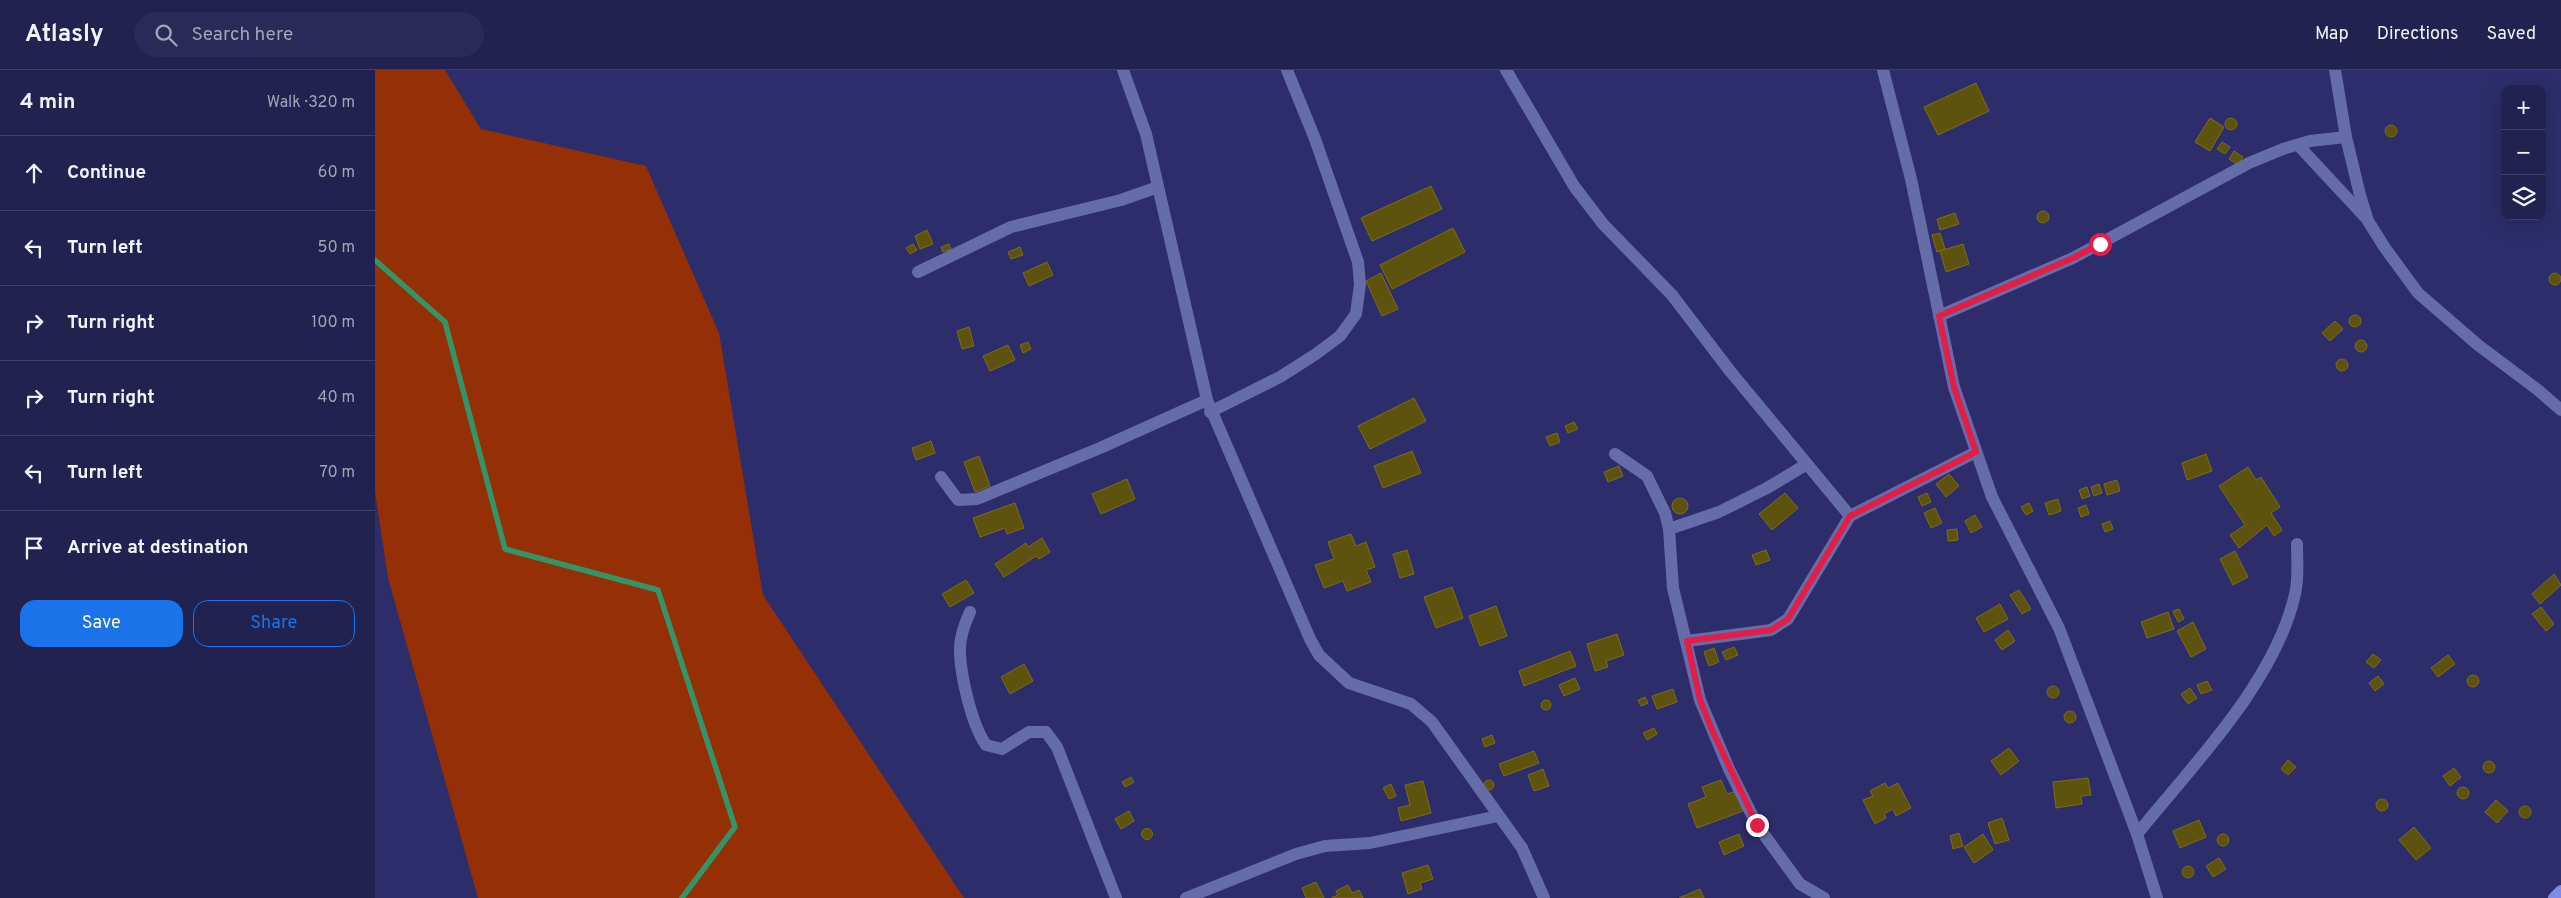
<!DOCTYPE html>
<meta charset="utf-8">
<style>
body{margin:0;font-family:Overpass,sans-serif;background:#292a57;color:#f1f3f6}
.controls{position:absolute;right:15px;top:15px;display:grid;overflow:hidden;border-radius:10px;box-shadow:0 5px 20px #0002}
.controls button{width:45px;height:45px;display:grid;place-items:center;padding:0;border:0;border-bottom:1px solid #3e3f67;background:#212250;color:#f1f3f6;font:25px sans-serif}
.stop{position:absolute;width:15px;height:15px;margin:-11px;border:4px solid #e11d48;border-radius:50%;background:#fff}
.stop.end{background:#e11d48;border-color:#fff;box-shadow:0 1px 5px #0008}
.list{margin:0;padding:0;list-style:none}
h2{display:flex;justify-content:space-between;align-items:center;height:65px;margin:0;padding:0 20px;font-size:21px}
h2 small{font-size:16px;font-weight:400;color:#a2a4b7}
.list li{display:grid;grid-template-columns:32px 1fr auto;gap:15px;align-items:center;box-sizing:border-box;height:75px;padding:0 20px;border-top:1px solid #3e3f67}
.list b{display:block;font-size:19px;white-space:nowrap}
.list em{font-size:16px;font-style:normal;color:#a2a4b7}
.actions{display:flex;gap:10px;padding:15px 20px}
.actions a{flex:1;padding:11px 0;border:1px solid #1a73e8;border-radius:15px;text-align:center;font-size:18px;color:#1a73e8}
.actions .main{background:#1a73e8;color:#fff}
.icon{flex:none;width:28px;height:28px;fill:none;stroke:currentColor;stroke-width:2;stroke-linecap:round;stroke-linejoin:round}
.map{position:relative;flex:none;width:2186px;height:828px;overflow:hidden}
header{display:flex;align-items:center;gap:30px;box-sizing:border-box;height:70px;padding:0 25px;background:#212250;border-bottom:1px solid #3e3f67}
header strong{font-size:24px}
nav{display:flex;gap:28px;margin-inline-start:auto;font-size:18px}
.search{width:350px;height:45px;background:#292a57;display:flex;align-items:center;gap:12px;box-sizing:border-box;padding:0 18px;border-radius:28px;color:#a2a4b7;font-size:19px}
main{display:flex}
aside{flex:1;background:#212250}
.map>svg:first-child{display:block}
</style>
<header>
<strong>Atlasly</strong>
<div class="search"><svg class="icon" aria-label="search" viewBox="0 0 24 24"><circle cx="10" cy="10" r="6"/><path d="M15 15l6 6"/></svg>Search here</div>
<nav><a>Map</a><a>Directions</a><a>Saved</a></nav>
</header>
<main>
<aside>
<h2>4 min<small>Walk · 320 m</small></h2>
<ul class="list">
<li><svg class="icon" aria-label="ahead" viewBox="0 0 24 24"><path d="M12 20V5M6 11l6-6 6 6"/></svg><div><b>Continue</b></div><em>60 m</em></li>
<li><svg class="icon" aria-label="left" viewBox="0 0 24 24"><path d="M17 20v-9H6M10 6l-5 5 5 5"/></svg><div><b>Turn left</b></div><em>50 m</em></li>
<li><svg class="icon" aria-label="right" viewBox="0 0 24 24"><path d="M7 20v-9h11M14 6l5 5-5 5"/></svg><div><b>Turn right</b></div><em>100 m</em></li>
<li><svg class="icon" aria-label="right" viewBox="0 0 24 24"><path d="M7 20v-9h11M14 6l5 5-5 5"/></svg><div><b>Turn right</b></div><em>40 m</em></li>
<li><svg class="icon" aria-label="left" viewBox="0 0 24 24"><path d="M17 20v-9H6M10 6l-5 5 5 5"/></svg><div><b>Turn left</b></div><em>70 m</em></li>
<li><svg class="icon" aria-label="arrive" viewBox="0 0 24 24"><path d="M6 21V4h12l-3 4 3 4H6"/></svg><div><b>Arrive at destination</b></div></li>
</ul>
<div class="actions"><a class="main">Save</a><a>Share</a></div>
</aside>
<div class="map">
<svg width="2186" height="828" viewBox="0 0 2186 828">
<rect width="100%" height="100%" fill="#2c2d6a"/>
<polygon fill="#942f06" points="0,0 70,0 106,59 271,96 344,263 388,525 589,828 103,828 13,508 0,422"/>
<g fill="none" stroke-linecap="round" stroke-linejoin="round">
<polyline stroke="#349465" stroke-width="5.5" points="0,190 70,252 130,479 283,520 360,757 307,828"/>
</g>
<g fill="#5e520f" stroke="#7e6d14">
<polygon points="1601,13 1614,41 1563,65 1549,37"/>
<polygon points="1835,48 1849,57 1835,81 1820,72"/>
<circle cx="1856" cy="54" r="6"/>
<circle cx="2016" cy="61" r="6"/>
<polygon points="1847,72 1855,77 1850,84 1842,79"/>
<polygon points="1859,81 1868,87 1863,95 1854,89"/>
<polygon points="1056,116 1067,139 997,171 986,148"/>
<circle cx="1668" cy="147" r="6"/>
<polygon points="1580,143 1584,154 1565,160 1562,149"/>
<polygon points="1078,158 1090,182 1017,219 1005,195"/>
<polygon points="552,160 558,174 545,179 540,166"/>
<polygon points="1565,163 1570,179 1562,182 1557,165"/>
<polygon points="538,174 542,180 535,184 531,178"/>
<polygon points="574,174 576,179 568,182 566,177"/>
<polygon points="1588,174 1594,194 1571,202 1565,181"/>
<polygon points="645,177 648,185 636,189 633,182"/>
<polygon points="672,192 678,205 654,216 648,203"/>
<circle cx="2180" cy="209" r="6"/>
<polygon points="1006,203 1023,239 1007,246 991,211"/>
<circle cx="1980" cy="251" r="6"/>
<polygon points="1960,251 1968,259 1955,271 1947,263"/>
<polygon points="594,257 599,276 587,279 582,261"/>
<circle cx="1986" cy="276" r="6"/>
<polygon points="653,272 656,279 648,283 645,275"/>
<polygon points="633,275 640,290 615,301 608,286"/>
<circle cx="1967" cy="295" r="6"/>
<polygon points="1039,328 1051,351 995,379 983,356"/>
<polygon points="1199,352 1203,359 1193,363 1190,356"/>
<polygon points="1182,363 1185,372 1175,376 1171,367"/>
<polygon points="556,371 560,383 541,390 537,378"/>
<polygon points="1037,381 1046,403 1008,418 999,396"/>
<polygon points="1831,384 1837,401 1812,410 1807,393"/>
<polygon points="604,386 615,416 600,422 589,392"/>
<polygon points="1244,396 1248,406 1233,412 1229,402"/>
<polygon points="1873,397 1881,410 1886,407 1905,437 1896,443 1907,460 1899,466 1892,455 1864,478 1855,465 1870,455 1844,416"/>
<polygon points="1574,404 1584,416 1571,427 1561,414"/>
<polygon points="752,409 760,429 726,444 717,424"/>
<polygon points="1742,410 1745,421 1732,425 1729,414"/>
<polygon points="1724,414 1727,423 1719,426 1716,417"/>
<polygon points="1712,417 1715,426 1707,429 1704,420"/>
<polygon points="1410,423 1423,438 1397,460 1384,444"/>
<polygon points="1552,423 1556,432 1547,436 1543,427"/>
<circle cx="1305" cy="436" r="8"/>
<polygon points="1683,429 1686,441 1674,445 1670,433"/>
<polygon points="640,433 649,458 632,464 630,458 605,467 598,448"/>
<polygon points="1654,433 1658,441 1651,445 1646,437"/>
<polygon points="1711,435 1714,444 1706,447 1703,438"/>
<polygon points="1560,438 1567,453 1556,458 1549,443"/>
<polygon points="1600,445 1607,457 1596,463 1590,451"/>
<polygon points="1735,451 1738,459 1730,462 1727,454"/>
<polygon points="1582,459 1583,470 1573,471 1572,460"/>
<polygon points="976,464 981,476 991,472 1000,497 991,500 996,512 972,521 968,511 949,518 940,495 959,489 953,472"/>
<polygon points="667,468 675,482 664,489 661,486 629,507 620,494 651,473 653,477"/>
<polygon points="1032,480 1039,504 1025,508 1018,484"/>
<polygon points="1391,480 1395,490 1381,495 1377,485"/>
<polygon points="1860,481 1873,507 1858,515 1845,489"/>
<polygon points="2179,504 2186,515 2165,534 2157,524"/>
<polygon points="591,510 599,523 575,537 567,524"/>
<polygon points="1077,517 1088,548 1061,558 1049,527"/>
<polygon points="1644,520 1656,539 1647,544 1635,525"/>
<polygon points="1625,534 1633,549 1609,562 1601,548"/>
<polygon points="1121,536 1132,566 1105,576 1094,546"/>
<polygon points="2166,537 2179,554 2171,561 2157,544"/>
<polygon points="1804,539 1809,549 1803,552 1798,541"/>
<polygon points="1793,542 1799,559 1772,568 1766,552"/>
<polygon points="1818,552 1831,579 1816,587 1802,561"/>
<polygon points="1633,560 1640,571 1627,580 1620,570"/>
<polygon points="1242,564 1249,585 1231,591 1233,597 1220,601 1212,574"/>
<polygon points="1359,577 1363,585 1351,590 1347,582"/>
<polygon points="1339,578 1344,592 1334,596 1329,582"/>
<polygon points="1195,581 1201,596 1149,616 1144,601"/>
<polygon points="1998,584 2006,590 1999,598 1991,592"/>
<polygon points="2073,585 2080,594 2063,607 2056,598"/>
<polygon points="649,594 658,611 635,624 626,607"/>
<circle cx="2098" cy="611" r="6"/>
<polygon points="2003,606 2009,614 2000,621 1994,613"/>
<polygon points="1200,608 1205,619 1189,626 1184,615"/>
<polygon points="1832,611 1837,620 1826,624 1822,615"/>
<circle cx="1678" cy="622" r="6"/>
<polygon points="1815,618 1822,628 1813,634 1806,624"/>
<polygon points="1298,619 1302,632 1282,639 1277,626"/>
<polygon points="1270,627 1273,633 1266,636 1263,630"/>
<circle cx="1171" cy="635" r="5"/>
<circle cx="1695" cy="647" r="6"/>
<polygon points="1279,658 1282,664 1272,670 1268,663"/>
<polygon points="1117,665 1120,673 1110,677 1107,669"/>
<polygon points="1634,678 1644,691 1626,705 1616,691"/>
<polygon points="1159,681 1164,693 1129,706 1124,694"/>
<polygon points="1913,690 1921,697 1913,705 1906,699"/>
<circle cx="2114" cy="697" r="6"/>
<polygon points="2079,698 2086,707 2075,716 2068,706"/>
<polygon points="1168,699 1174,716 1159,721 1153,705"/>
<polygon points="756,707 759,712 750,717 747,712"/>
<polygon points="1713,708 1716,725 1706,726 1707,734 1681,738 1678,712"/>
<polygon points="1346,710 1352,724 1361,721 1368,741 1322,758 1313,734 1331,727 1327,717"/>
<circle cx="1114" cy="715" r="5"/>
<polygon points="1048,711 1056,743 1026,751 1023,738 1035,735 1030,715"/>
<polygon points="1510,713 1513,718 1523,713 1536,738 1521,746 1518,739 1509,744 1511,748 1500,754 1488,730 1498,726 1495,721"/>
<polygon points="1016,714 1021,726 1014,729 1008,718"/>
<circle cx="2088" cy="723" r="6"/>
<circle cx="2007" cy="735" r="6"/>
<polygon points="2121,730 2133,741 2122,753 2110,742"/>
<circle cx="2150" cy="742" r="6"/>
<polygon points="754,741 759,751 746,759 740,749"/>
<polygon points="1627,748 1634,770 1620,774 1613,753"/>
<polygon points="1824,750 1831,767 1805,778 1798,761"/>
<polygon points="2039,757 2056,778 2041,790 2024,770"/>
<circle cx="772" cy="764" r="5.5"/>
<polygon points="1584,763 1588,776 1578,779 1575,766"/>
<circle cx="1848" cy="770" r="6"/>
<polygon points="1364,764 1369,776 1349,785 1344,772"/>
<polygon points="1608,764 1618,780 1599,793 1589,777"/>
<polygon points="1844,788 1851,799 1838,807 1831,796"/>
<polygon points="1053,795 1058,809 1045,813 1047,819 1033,824 1027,803"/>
<circle cx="1813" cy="802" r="6"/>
<polygon points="941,812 949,828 931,828 927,818"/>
<polygon points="973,815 977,823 984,820 988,828 956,828 963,825 961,821"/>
<polygon points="1325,819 1329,828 1304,828"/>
</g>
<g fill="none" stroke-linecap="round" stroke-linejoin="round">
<g stroke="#666ca8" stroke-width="12">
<polyline points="748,0 771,64 832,330 935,569 944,585 974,613 1036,634 1057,652 1147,778 1169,828"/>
<polyline points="1131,0 1199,116 1228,154 1297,225 1355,301 1475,446"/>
<polyline points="1508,0 1536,109 1579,317 1617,427 1684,558 1762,764 1782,828"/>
<polyline points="1960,0 1971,67 1985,125 1993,151 2010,178 2043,223 2103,275 2163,320 2186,340"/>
<polyline points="1923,75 1990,147"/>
<polyline points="543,202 636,157 746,130 783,117"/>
<polyline points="1564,246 1698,188 1874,93 1908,79 1935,71 1971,67"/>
<polyline points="835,342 905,307 941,284 965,266 981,244 985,214 983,192 940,69 912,0"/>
<polyline points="1240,384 1272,406 1290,443 1294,459 1298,518 1325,630 1354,699 1382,755 1425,814 1449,828"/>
<polyline points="566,407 583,430 602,429 725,378 832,330"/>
<polyline points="1294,459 1344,442 1392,418 1432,394"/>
<path d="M595,542C589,555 584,569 585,583C586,608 597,655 611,675L627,679L654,662H671L682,677L741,828"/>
<polyline points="1312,571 1396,560 1413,549 1475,446 1601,382"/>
<path d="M1762,764C1817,696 1901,611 1920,524C1924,509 1922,490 1922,474"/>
<polyline points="811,828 921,784 950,776 995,773 1123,746"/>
</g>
<polyline stroke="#8189e7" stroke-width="12" points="2179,828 2186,821"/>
</g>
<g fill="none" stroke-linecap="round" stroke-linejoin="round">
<polyline stroke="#e11d48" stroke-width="6" points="1382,755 1337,660 1325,630 1312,571 1396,560 1413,549 1475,446 1601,382 1579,317 1564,246 1698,188 1725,174"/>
</g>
</svg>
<div class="controls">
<button>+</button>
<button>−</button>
<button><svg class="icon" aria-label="layers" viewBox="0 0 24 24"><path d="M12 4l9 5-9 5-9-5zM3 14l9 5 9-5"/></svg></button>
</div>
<div class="stop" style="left:1725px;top:174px"></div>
<div class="stop end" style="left:1382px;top:755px"></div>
</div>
</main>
